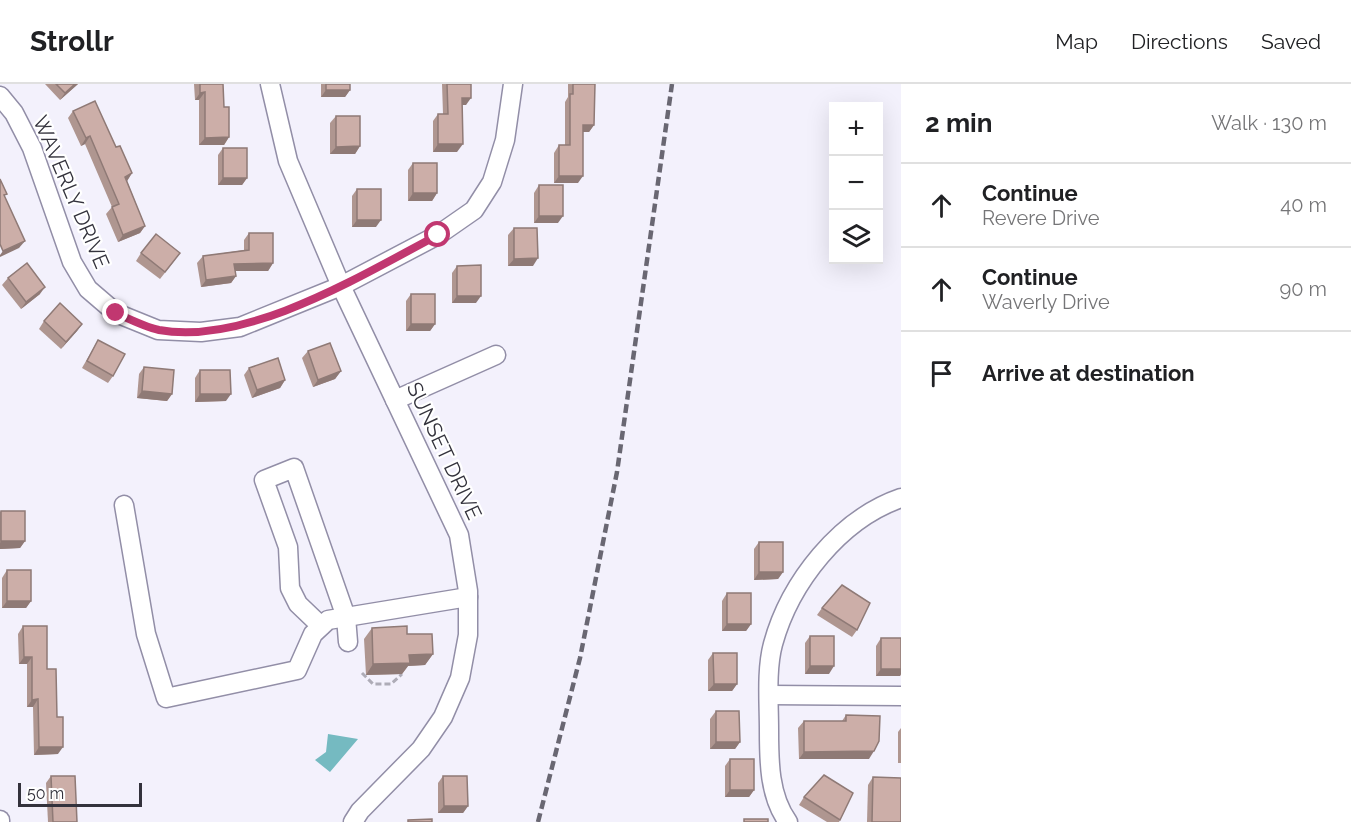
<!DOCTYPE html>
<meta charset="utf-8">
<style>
body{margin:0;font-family:Raleway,sans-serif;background:#f2f2f2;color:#202124}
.controls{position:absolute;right:18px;top:18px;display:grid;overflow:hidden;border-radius:0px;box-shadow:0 6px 24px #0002}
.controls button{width:54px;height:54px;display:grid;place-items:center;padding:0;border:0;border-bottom:2px solid #e0e0e0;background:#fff;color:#202124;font:30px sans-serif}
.scale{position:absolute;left:18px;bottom:15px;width:124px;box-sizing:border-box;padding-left:6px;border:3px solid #33323c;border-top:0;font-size:16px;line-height:21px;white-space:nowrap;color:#33323c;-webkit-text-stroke:4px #fff;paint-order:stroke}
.stop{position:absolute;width:18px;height:18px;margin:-14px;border:4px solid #c13770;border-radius:50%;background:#fff}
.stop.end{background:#c13770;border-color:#fff;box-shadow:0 2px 6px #0008}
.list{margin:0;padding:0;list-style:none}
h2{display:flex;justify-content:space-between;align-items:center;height:78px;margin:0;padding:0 24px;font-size:26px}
h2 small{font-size:20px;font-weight:400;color:#757577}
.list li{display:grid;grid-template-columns:39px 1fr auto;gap:18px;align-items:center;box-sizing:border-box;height:84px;padding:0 24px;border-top:2px solid #e0e0e0}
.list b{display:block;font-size:22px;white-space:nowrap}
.list p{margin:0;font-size:20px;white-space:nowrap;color:#757577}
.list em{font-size:20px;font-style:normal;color:#757577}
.icon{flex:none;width:33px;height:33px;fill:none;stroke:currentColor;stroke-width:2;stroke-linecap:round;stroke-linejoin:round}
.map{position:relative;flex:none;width:901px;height:738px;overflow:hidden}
header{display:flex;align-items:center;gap:36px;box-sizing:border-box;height:84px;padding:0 30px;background:#fff;border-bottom:2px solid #e0e0e0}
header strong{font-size:28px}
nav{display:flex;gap:33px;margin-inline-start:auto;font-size:21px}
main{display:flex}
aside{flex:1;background:#fff}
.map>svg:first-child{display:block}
</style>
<header>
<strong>Strollr</strong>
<nav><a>Map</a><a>Directions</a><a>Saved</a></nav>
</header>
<main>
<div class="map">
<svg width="901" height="738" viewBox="0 0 901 738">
<rect width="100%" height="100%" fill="#f3f1fc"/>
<polygon fill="#75bac1" points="328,650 358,655 330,688 315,676 326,668"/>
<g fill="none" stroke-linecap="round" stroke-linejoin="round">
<g stroke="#928ea7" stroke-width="21">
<g id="minor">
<polyline points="270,0 288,77 341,202 459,451 468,507 468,551 460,594 443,633 421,665 360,727 353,738"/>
<polyline points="0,12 14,29 32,64 72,178 88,205 116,229 158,246 201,248 240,243 341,202 438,151 474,126 492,98 505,56 513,0"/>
<polyline points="395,316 496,271"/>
<polyline points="124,421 146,550 166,614 297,586 313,550 328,536 468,513"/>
<polyline points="321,542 298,520 290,504 288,463 264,396 294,384 346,533 348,558"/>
<polyline points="769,611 901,612"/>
<polyline points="0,736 0,738"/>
<path d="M788,738C769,712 769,677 769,646C769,619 766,586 773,560C790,498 840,435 901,414"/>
</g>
</g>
<polyline stroke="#aeacb7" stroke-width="3" stroke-dasharray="6 3" stroke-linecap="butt" points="362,589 373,600 391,600 402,590"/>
<use href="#minor" stroke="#fff" stroke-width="18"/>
<polyline stroke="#696772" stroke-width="4.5" stroke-dasharray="9 4.5" stroke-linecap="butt" points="538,738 580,574 617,388 672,0"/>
</g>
<g fill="#af9690">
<polygon points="45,0 78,0 60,16"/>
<polygon points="194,0 223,0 224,23 229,53 224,61 199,61 199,16 195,16"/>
<polygon points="321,0 350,0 350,6 345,13 321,13"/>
<polygon points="442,0 471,0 466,21 462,21 457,68 433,68 433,37 438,30 443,30"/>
<polygon points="568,0 595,0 594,41 589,48 583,48 578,99 554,99 554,69 559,61 565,61 565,18 568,13"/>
<polygon points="73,27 116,63 132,89 127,97 145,142 140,149 118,158 106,130 112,123 85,60 81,62 68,34"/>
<polygon points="336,32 360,62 355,70 330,70 330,39"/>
<polygon points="223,64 247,94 242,101 218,101 218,71"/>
<polygon points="413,79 437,109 432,117 408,117 408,86"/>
<polygon points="539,101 558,139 534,139 534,109"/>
<polygon points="357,105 376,143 352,143 352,112"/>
<polygon points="514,144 533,182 508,182 508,151"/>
<polygon points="249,149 273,179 268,187 235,187 236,192 231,199 201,203 197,179 203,172 244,166 244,156"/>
<polygon points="141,169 175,176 160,195 136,177"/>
<polygon points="457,182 476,219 452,219 452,189"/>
<polygon points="8,194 40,210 21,225 2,201"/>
<polygon points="411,210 435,240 430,247 406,247 406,217"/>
<polygon points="44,237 82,240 77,247 61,265 39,245"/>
<polygon points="98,256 113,292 108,299 82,284"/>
<polygon points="308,267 341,287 335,295 313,303 302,274"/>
<polygon points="144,283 172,310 167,317 137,314 139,290"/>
<polygon points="249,284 285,296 280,304 252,314 244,291"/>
<polygon points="200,286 226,317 195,318 195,294"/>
<polygon points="1,427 25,457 20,464 0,465 0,428"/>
<polygon points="759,458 783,488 778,495 754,496 754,465"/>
<polygon points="7,486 31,517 26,524 2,524 2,494"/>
<polygon points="727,509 751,540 746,547 722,547 722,517"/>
<polygon points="822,524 857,546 852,553 817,531"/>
<polygon points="23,542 47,585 58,670 34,671 33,623 27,623 27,580 19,580 18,550"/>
<polygon points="372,544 407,550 433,570 425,581 408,582 402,590 366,591 364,555"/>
<polygon points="810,552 829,590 805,590 805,559"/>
<polygon points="881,554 901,554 901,590 900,592 876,592 876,562"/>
<polygon points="713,569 737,600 732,607 708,607 708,576"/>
<polygon points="716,627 740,658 735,665 710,665 710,635"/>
<polygon points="846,631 869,675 799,675 798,644 804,637 842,637"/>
<polygon points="901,644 901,679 898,679 898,648"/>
<polygon points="730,675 754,706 749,713 725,713 725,682"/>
<polygon points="51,692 77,738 48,738 46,699"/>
<polygon points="443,692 468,722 463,729 438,729 438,699"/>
<polygon points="873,693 901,738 867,738 868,701"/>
<polygon points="804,713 840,736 839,738 827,738 799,721"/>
</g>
<g fill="#8f7a76">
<polygon points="75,0 78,0 60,16 65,9"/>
<polygon points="326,6 350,6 345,13 321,13"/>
<polygon points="205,8 199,16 195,16 200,9"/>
<polygon points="462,14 471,14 466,21 457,21"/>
<polygon points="583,41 594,41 589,48 578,48"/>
<polygon points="90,52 85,60 81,62 86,54"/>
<polygon points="229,53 224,61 199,61 205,54"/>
<polygon points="438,60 463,60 457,68 433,68"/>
<polygon points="360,62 355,70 330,70 336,63"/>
<polygon points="132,89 127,97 125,93"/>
<polygon points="559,92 583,92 578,99 554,99"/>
<polygon points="223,94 247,94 242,101 218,101"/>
<polygon points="413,109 437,109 432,117 408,117"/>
<polygon points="539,132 563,132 558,139 534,139"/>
<polygon points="357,136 381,136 376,143 352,143"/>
<polygon points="145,142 140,149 118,158 123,151"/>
<polygon points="25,157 19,164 0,173 0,171 3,167"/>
<polygon points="538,174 533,182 508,182 514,175"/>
<polygon points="273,179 268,187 229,187 234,180"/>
<polygon points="236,192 231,199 201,203 206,196"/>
<polygon points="45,203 40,210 21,225 26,218"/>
<polygon points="457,212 481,212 476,219 452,219"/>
<polygon points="82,240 77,247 61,265 66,258"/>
<polygon points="411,240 435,240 430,247 406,247"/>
<polygon points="341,287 335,295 313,303 318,296"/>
<polygon points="285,296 280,304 252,314 257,306"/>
<polygon points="142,307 172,310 167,317 137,314"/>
<polygon points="200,310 231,310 226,317 195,318"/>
<polygon points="1,457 25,457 20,464 0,465 0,459"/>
<polygon points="759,488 783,488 778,495 754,496"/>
<polygon points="7,517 31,517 26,524 2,524"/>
<polygon points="727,540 751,540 746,547 722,547"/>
<polygon points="433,570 425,581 408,582 402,590 366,591 373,580 409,571"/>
<polygon points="24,573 32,573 27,580 19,580"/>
<polygon points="810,582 834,582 829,590 805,590"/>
<polygon points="881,585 901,585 901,590 900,592 876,592"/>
<polygon points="714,600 737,600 732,607 708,607"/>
<polygon points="38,615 33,623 27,623 32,616"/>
<polygon points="716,658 740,658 735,665 710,665"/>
<polygon points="39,663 63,663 58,670 34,671"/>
<polygon points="874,667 869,675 799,675 804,668"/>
<polygon points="730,706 754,706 749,713 725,713"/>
<polygon points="444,722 468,722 463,729 438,729"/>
</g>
<g fill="#ccaea8" stroke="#8f7a76" stroke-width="1.5">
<polygon points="56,0 75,0 65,9"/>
<polygon points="200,0 223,0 224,23 229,23 229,53 205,54 205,8 200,9"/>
<rect x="326" y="0" width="24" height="6"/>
<polygon points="447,0 471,0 471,14 462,14 463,60 438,60 438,30 448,30"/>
<polygon points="573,0 595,0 594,41 583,41 583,92 559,92 559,61 570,61 570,10 573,10"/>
<polygon points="95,17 116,63 120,62 132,89 125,93 145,142 123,151 112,123 119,120 90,52 86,54 73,27"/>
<polygon points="336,32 360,32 360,62 336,63"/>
<rect x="223" y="64" width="24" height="30"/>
<rect x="413" y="79" width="24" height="30"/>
<polygon points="0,95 7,110 4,111 25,157 3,167 0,160"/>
<rect x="539" y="101" width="24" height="31"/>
<rect x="357" y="105" width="24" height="31"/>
<polygon points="514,144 537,144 538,174 514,175"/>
<polygon points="249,149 273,149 273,179 234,180 236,192 206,196 203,172 249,166"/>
<polygon points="156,150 180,169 165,188 141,169"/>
<polygon points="27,179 45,203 26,218 8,194"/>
<polygon points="481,181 481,212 457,212 457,182"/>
<rect x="411" y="210" width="24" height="30"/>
<polygon points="60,219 82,240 66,258 44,237"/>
<polygon points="98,256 125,270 113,292 87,277"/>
<polygon points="330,259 341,287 318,296 308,267"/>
<polygon points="278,274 285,296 257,306 249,284"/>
<polygon points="144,283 174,286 172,310 142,307"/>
<polygon points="200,286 230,286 231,310 200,310"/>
<rect x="1" y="427" width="24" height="30"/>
<rect x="759" y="458" width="24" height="30"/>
<rect x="7" y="486" width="24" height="31"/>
<polygon points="842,501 870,519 857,546 822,524"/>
<rect x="727" y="509" width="24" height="31"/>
<polygon points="23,542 47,542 47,585 56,585 57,633 63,633 63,663 39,663 38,615 32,616 32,573 24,573"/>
<polygon points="407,542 407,550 432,550 433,570 409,571 410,579 373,580 372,544"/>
<rect x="810" y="552" width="24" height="30"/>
<rect x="881" y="554" width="20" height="31"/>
<polygon points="713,569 737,569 737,600 714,600"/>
<polygon points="716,627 739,627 740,658 716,658"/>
<polygon points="846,631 880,632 879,657 874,667 804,668 804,637 846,637"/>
<rect x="730" y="675" width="24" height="31"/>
<polygon points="824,691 853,709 840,736 804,713"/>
<polygon points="51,692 75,692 77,738 53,738"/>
<polygon points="443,692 467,692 468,722 444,722"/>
<polygon points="873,693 901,694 901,738 872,738"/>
<polygon points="432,735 432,738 408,738 408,736"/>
<rect x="744" y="735" width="24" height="3"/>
</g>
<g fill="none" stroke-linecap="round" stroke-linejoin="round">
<path stroke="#c13770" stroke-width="8" d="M116,229C129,235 145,243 159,246C247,262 362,191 438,151"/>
</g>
<g text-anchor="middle" stroke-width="4.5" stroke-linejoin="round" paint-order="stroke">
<g font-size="21" fill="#33323c" stroke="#fff">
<text transform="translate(71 108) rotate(67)" y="7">WAVERLY DRIVE</text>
<text transform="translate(444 367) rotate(65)" y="7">SUNSET DRIVE</text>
</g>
</g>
</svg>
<div class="controls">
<button>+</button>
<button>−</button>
<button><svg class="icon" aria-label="layers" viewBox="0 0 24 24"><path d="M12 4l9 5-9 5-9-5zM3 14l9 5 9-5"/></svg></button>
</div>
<div class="scale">50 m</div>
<div class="stop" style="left:438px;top:151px"></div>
<div class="stop end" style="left:116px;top:229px"></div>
</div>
<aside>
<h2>2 min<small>Walk · 130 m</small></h2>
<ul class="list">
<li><svg class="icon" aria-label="ahead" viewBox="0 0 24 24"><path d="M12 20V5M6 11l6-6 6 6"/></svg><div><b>Continue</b><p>Revere Drive</p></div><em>40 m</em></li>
<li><svg class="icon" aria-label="ahead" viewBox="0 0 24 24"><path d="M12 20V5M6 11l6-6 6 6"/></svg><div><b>Continue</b><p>Waverly Drive</p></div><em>90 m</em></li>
<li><svg class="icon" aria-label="arrive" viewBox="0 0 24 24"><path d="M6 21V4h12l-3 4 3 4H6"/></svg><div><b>Arrive at destination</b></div></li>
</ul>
</aside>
</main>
